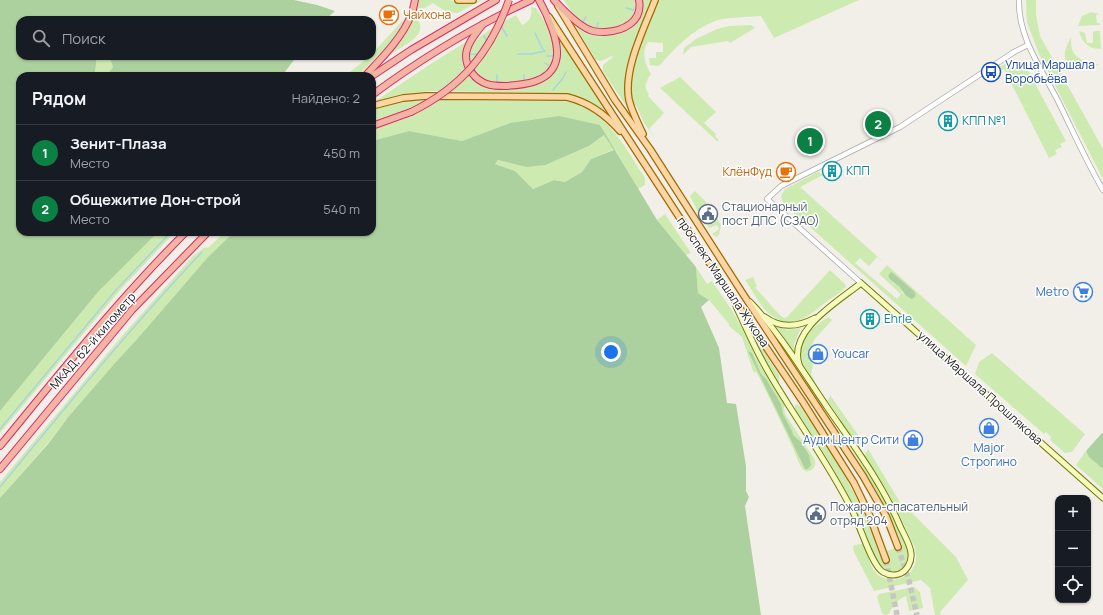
<!DOCTYPE html>
<html lang="ru">
<meta charset="utf-8">
<style>
body{margin:0;font-family:Manrope,sans-serif;background:#242831;color:#f1f3f6}
.controls{position:absolute;right:12px;bottom:12px;display:grid;overflow:hidden;border-radius:8px;box-shadow:0 1px 3px #0004}
.controls button{width:36px;height:36px;display:grid;place-items:center;padding:0;border:0;border-bottom:1px solid #363941;background:#171b24;color:#f1f3f6;font:20px sans-serif}
.you{position:absolute;left:611px;top:352px;width:14px;height:14px;margin:-10px;border:3px solid #fff;border-radius:50%;background:#1a73e8;box-shadow:0 0 0 6px #1a73e833}
.badge{display:grid;place-items:center;width:26px;height:26px;border-radius:50%;background:#0b8043;color:#fff;font-size:13px;font-weight:700}
.pin{position:absolute;translate:-50% -50%;border:2px solid #fff;box-shadow:0 1px 4px #0006}
.list{margin:0;padding:0;list-style:none}
h2{display:flex;justify-content:space-between;align-items:center;height:52px;margin:0;padding:0 16px;font-size:17px}
h2 small{font-size:13px;font-weight:400;color:#9ea1a6}
.list li{display:grid;grid-template-columns:26px 1fr auto;gap:12px;align-items:center;box-sizing:border-box;height:56px;padding:0 16px;border-top:1px solid #363941}
.list b{display:block;font-size:15px;white-space:nowrap}
.list p{margin:0;font-size:13px;white-space:nowrap;color:#9ea1a6}
.list em{font-size:13px;font-style:normal;color:#9ea1a6}
.icon{flex:none;width:22px;height:22px;fill:none;stroke:currentColor;stroke-width:2;stroke-linecap:round;stroke-linejoin:round}
.map{position:relative;flex:none;width:1103px;height:615px;overflow:hidden}
.search{position:absolute;background:#171b24;box-shadow:0 1px 3px #0004;left:16px;top:16px;width:360px;height:44px;display:flex;align-items:center;gap:10px;box-sizing:border-box;padding:0 14px;border-radius:12px;color:#9ea1a6;font-size:15px}
.panel{position:absolute;background:#171b24;box-shadow:0 1px 3px #0004;left:16px;top:72px;width:360px;height:164px;border-radius:12px}
.map>svg:first-child{display:block}
</style>
<div class="map">
<svg width="1103" height="615" viewBox="0 0 1103 615">
<rect width="100%" height="100%" fill="#f2efe9"/>
<g fill="#cdebb0" fill-rule="evenodd">
<polygon points="419,0 449,0 466,3 482,0 458,13 446,12 433,3 416,13"/>
<path d="M564,0H635C637,21 623,28 604,29C601,29 597,30 595,30C582,27 570,11 564,0Z"/>
<path d="M641,0H653L628,65L626,86L628,109L603,71V65L613,57L612,56L601,61L596,60L574,24C578,26 583,30 587,32C598,37 625,33 634,24Z"/>
<path d="M658,0H859L774,38L761,16C750,17 724,17 715,21C692,30 676,47 660,65L657,66L650,65L649,58H656V52H663V43L648,42C641,52 645,64 651,74C646,81 643,87 649,94L648,96L664,113L649,129L656,140L644,123L636,105H634C624,72 646,31 658,0Z"/>
<polygon points="1026,0 1036,0 1036,15 1040,36 1103,149 1103,179 1039,54 1027,22"/>
<path d="M531,7L536,8C543,19 552,32 555,46C557,58 550,73 538,78C528,83 499,85 489,83C474,79 465,61 472,47C478,34 504,22 516,15L522,25C529,22 533,16 531,7Z"/>
<polygon points="1091,12 1099,14 1096,15 1097,23 1100,23 1100,25 1078,26 1082,16"/>
<path d="M417,17C419,22 421,25 420,30C418,40 396,50 388,56C397,44 407,34 413,19Z"/>
<path d="M405,18C395,41 375,61 356,76H345L370,56H372V54Z"/>
<polygon points="751,25 755,28 730,43 728,41 691,47 683,55 684,48 696,39 717,29 729,26"/>
<path d="M1079,31L1085,33L1087,43H1093V33L1094,31H1100L1101,49C1089,49 1082,43 1079,31Z"/>
<path d="M557,34L608,114L606,115C595,103 581,96 565,93L432,91L401,94L378,101L377,100L432,63L466,42L468,43C462,60 461,67 476,80L516,87L554,70L556,35Z"/>
<path d="M1071,37C1070,59 1082,61 1101,65L1071,66C1060,58 1066,47 1071,37Z"/>
<polygon points="96,56 109,56 113,67 109,72 101,76 95,72 96,65"/>
<polygon points="1012,61 1022,63 1025,65 1066,141 1060,144 1062,147 1055,150 1057,154 1049,158 1004,69 1000,71 998,68 1006,63"/>
<polygon points="680,77 716,112 704,123 716,134 715,136 719,140 717,141 660,88"/>
<path d="M428,100L558,101C563,101 569,101 574,103C609,114 626,149 645,178V185L638,189L615,149L591,159L582,172L565,182L554,180L533,189L515,171L495,164L498,160L510,163L567,155L589,146L604,135L613,147L600,125L510,123L462,141L409,131L372,141V130L412,116L409,109L372,123V110L404,101Z"/>
<path d="M818,172L823,175L800,187L976,345L966,366L783,203L781,196L785,189ZM877,257L887,265L879,274L901,294L897,299L855,263L860,258L869,266ZM893,273L915,292L916,296L910,298L902,293L901,287L894,284L891,280Z"/>
<polygon points="695,191 707,203 721,225 719,235 716,237 712,234 719,229 717,225 709,228 706,224 715,218 708,206 701,211 697,210 690,196"/>
<polygon points="665,214 691,253 686,255 657,220"/>
<polygon points="158,232 175,232 121,289 0,433 0,411 98,292"/>
<polygon points="225,232 234,232 208,257 138,338 115,363 69,416 48,443 0,498 0,482 122,336 193,256 205,247 208,248"/>
<path d="M696,267L707,284L712,281L733,312L785,403L784,408L785,414L815,460C817,470 806,476 801,467C797,460 795,451 791,444C780,420 769,397 757,373L753,371L742,337L729,326V324L709,300L698,293Z"/>
<path d="M830,270L845,284L846,287C840,293 833,297 826,302C810,315 791,332 771,315C760,307 753,291 745,280L753,277L757,286L755,288C766,298 773,310 784,318L787,317Z"/>
<path d="M828,317L832,320L814,340L810,351L813,366L811,374L821,393C808,374 788,352 811,330C816,325 822,321 828,317Z"/>
<path d="M769,327L867,469L885,500L908,550C909,555 909,562 904,567C898,572 888,573 882,567C874,560 863,526 857,515C840,477 818,443 795,409V406L796,404L800,406L839,465L856,497L870,528L882,561L889,559L887,551L902,545C870,466 817,398 769,328Z"/>
<polygon points="777,327 787,330 801,328 794,344 794,352"/>
<polygon points="753,338 755,338 779,375 779,383 789,398 788,399 777,382"/>
<polygon points="992,353 1085,434 1072,452 1065,453 1050,440 1051,437 1046,432 1044,434 975,374 979,362"/>
<polygon points="830,395 865,445 856,443 828,401"/>
<path d="M868,449L904,509L909,510L956,557L968,580L940,612L941,615H935L930,588L921,580L874,591L854,552L853,547L854,545L862,544L865,546C868,554 870,567 876,573C888,585 910,580 915,564C917,559 916,554 915,548C900,515 885,485 864,456Z"/>
<polygon points="1086,451 1089,457 1103,469 1103,489 1076,465"/>
<path d="M914,587L920,592L923,608L909,611L906,596C897,600 893,605 889,614L885,615L882,613L877,597L879,594Z"/>
</g>
<g fill="#add19e" fill-rule="evenodd">
<polygon points="0,0 294,0 317,5 335,11 325,20 20,20 20,56 96,56 96,65 95,72 101,76 109,72 113,67 109,56 297,56 282,76 20,76 20,232 158,232 98,292 0,411"/>
<path d="M559,116L600,125L657,220L696,267L698,293L709,300L701,307L719,348L727,403L736,404L746,466V491L749,497L745,506L761,615H0V498L48,444L69,416L115,363L138,338L208,257L234,232H372V141L409,131L462,141L510,123ZM604,135L614,150L591,159L582,172L565,182L554,180L533,189L515,171L495,164L498,160L527,167L545,165L589,146Z"/>
<path d="M891,272L893,273L915,292L916,296L912,299C904,296 903,291 899,286C895,284 890,280 888,276Z"/>
<polygon points="748,351 752,353 761,374 766,379 781,404 783,414 792,431 793,435 801,442 809,455 811,465 808,469 805,469"/>
<polygon points="1102,433 1103,434 1103,469 1089,457 1086,451"/>
</g>
<g fill="none" stroke-linecap="round" stroke-linejoin="round">
<g stroke="#aad3df" stroke-width="1.5">
<polyline points="626,8 634,10"/>
<polyline points="582,23 586,17"/>
<polyline points="501,26 507,36"/>
<polyline points="596,31 598,23"/>
<polyline points="484,36 487,41"/>
<polyline points="470,54 478,54"/>
<polyline points="518,54 531,54 545,51 542,48 535,33"/>
<polyline points="547,56 555,56"/>
<polyline points="545,63 551,67"/>
<polyline points="524,75 524,82"/>
<polyline points="497,84 497,75"/>
<polyline points="553,90 563,78 566,72"/>
<polyline points="0,429 116,290 171,232"/>
<path d="M0,487C66,407 131,327 202,252"/>
</g>
<g stroke="#c8c6c1" stroke-width="5.5" stroke-dasharray="5.5 3" stroke-linecap="butt">
<polyline points="898,547 909,581 917,615"/>
<polyline points="886,560 897,615"/>
</g>
<g stroke="#a9a9a9" stroke-width="6">
<g id="tertiary">
<path d="M1019,0C1018,37 1041,68 1057,99C1072,129 1086,161 1103,190"/>
<polyline points="861,283 767,199 781,186 900,127 1014,52 1028,45"/>
</g>
</g>
<g stroke="#707d05" stroke-width="7">
<g id="secondary">
<path d="M736,306C746,328 756,351 769,373C796,420 829,463 853,512C860,526 872,566 883,572C888,575 893,576 899,574C907,571 912,562 911,553C910,544 904,535 900,526C882,483 854,446 827,407C803,372 780,333 750,302"/>
<path d="M765,317C781,329 798,327 815,318"/>
<path d="M799,364C788,330 839,301 861,283L1103,498"/>
</g>
</g>
<g stroke="#a06b00" stroke-width="8">
<g id="primary">
<polyline points="458,0 473,0"/>
<polyline points="558,6 615,100 650,149 743,294 863,476 886,516 898,547"/>
<polyline points="549,17 700,249 803,402 854,483 869,514 886,560"/>
<path d="M372,106L403,98L426,96L567,97C588,102 606,115 620,131"/>
<path d="M643,134C638,123 632,112 629,100C623,69 644,29 655,0"/>
</g>
</g>
<g stroke="#dc2a67" stroke-width="8">
<g id="trunk">
<path d="M554,0C562,9 579,26 590,30C594,32 600,32 605,32C623,31 643,22 639,0"/>
<path d="M483,24C476,33 466,45 466,56C466,68 475,80 487,84C492,86 499,86 505,86C523,85 550,83 556,61C561,44 547,14 539,0"/>
<path d="M365,76C380,60 403,37 411,15C413,11 414,5 415,0"/>
<polyline points="372,76 411,50 496,0"/>
<path d="M372,95C422,58 475,26 531,0"/>
<polyline points="372,126 411,112"/>
<path d="M0,446C60,373 119,299 186,232"/>
<polyline points="0,469 132,310 208,232"/>
</g>
</g>
<use href="#tertiary" stroke="#fff" stroke-width="4.5"/>
<use href="#secondary" stroke="#f7fabf" stroke-width="5"/>
<use href="#primary" stroke="#fcd6a4" stroke-width="5.5"/>
<use href="#trunk" stroke="#f2b4a3" stroke-width="6"/>
<g stroke="#dc2a67" stroke-width="8" stroke-linecap="butt">
<path id="trunk-bridge" d="M411,112C462,87 490,53 509,0"/>
</g>
<use href="#trunk-bridge" stroke="#f2b4a3" stroke-width="6"/>
</g>
<defs>
<g id="cafe-ring" transform="scale(1)"><circle r="9.5" fill="#fff" stroke="#e8710a" stroke-width="1.5"/><path d="M-5.5-4.5H6V0H3Q3 3.5 0 3.5H-2.5Q-5.5 3.5-5.5 0ZM3-3.2v2h1.7v-2ZM-6 4.5H4V6H-6Z" fill="#e8710a"/></g>
<g id="bus-ring" transform="scale(1)"><circle r="9.5" fill="#fff" stroke="#1a4fb4" stroke-width="1.5"/><path d="M-5-6H5V4H4V6H2V4H-2V6H-4V4H-5ZM-3.5-4V0h7V-4ZM-3.5 1.2v1.5H-2V1.2ZM2 1.2v1.5H3.5V1.2Z" fill="#1a4fb4"/></g>
<g id="building-ring" transform="scale(1)"><circle r="9.5" fill="#fff" stroke="#0f9aa8" stroke-width="1.5"/><path d="M-4-6H4V6H1V3H-1V6H-4ZM-2.5-4.3h1.7v1.8h-1.7ZM.8-4.3h1.7v1.8H.8ZM-2.5-1h1.7V.8h-1.7ZM.8-1h1.7V.8H.8Z" fill="#0f9aa8"/></g>
<g id="civic-ring" transform="scale(1)"><circle r="9.5" fill="#fff" stroke="#5c6f8a" stroke-width="1.5"/><path d="M-.6-6.5H3V-4.5H.6V-3L4-1V1h2V6H-6V1h2V-1L-.6-3ZM-1.2 2.5V6h2.4V2.5Z" fill="#5c6f8a"/></g>
<g id="supermarket-ring" transform="scale(1)"><circle r="9.5" fill="#fff" stroke="#3f7fe0" stroke-width="1.5"/><path d="M-6-5.5h2.5l.6 2H6L4.5 2H-2.5L-4.4-4H-6ZM-1.5 3.2a1.3 1.3 0 1 0 .1 0ZM3 3.2a1.3 1.3 0 1 0 .1 0Z" fill="#3f7fe0"/></g>
<g id="shop-ring" transform="scale(1)"><circle r="9.5" fill="#fff" stroke="#3f7fe0" stroke-width="1.5"/><path d="M-5-2.5h2.3a2.7 3.5 0 0 1 5.4 0H5L5.5 6h-11ZM-1.5-2.5h3a1.5 2.3 0 0 0-3 0Z" fill="#3f7fe0"/></g>
</defs>
<g fill-rule="evenodd">
<use href="#cafe-ring" x="389" y="15"/>
<use href="#bus-ring" x="991" y="72"/>
<use href="#building-ring" x="948" y="121"/>
<use href="#building-ring" x="832" y="171"/>
<use href="#cafe-ring" x="786" y="172"/>
<use href="#civic-ring" x="708" y="214"/>
<use href="#supermarket-ring" x="1083" y="292"/>
<use href="#building-ring" x="870" y="319"/>
<use href="#shop-ring" x="818" y="354"/>
<use href="#shop-ring" x="989" y="428"/>
<use href="#shop-ring" x="913" y="440"/>
<use href="#civic-ring" x="816" y="514"/>
</g>
<g text-anchor="middle" stroke-width="3" stroke-linejoin="round" paint-order="stroke">
<g font-size="12" fill="#c56008" stroke="#fff" text-anchor="start">
<text x="403" y="19">Чайхона</text>
<text x="772" y="176" text-anchor="end">КлёнФуд</text>
</g>
<g font-size="12" fill="#164399" stroke="#fff" text-anchor="start">
<text x="1005" y="69">Улица Маршала<tspan x="1005" dy="14">Воробьёва</tspan></text>
</g>
<g font-size="12" fill="#0d838f" stroke="#fff" text-anchor="start">
<text x="962" y="125">КПП №1</text>
<text x="846" y="175">КПП</text>
<text x="884" y="323">Ehrle</text>
</g>
<g font-size="12" fill="#4e5e75" stroke="#fff" text-anchor="start">
<text x="722" y="211">Стационарный<tspan x="722" dy="14">пост ДПС (СЗАО)</tspan></text>
<text x="830" y="511">Пожарно-спасательный<tspan x="830" dy="14">отряд 204</tspan></text>
</g>
<g font-size="12" fill="#222" stroke="#fff">
<text transform="translate(723 282) rotate(56)" y="4">проспект Маршала Жукова</text>
<text transform="translate(93 341) rotate(-49)" y="4">МКАД, 62-й километр</text>
<text transform="translate(980 388) rotate(42)" y="4">улица Маршала Прошлякова</text>
</g>
<g font-size="12" fill="#366cbe" stroke="#fff" text-anchor="end">
<text x="1069" y="296">Metro</text>
<text x="832" y="358" text-anchor="start">Youcar</text>
<text x="899" y="444">Ауди Центр Сити</text>
<text x="989" y="452" text-anchor="middle">Major<tspan x="989" dy="14">Строгино</tspan></text>
</g>
</g>
</svg>
<div class="controls">
<button>+</button>
<button>−</button>
<button><svg class="icon" aria-label="locate" viewBox="0 0 24 24"><circle cx="12" cy="12" r="6"/><path d="M12 2v4M12 18v4M2 12h4M18 12h4"/></svg></button>
</div>
<div class="you"></div>
<div class="pin badge" style="left:810px;top:141px">1</div>
<div class="pin badge" style="left:878px;top:124px">2</div>
<div class="search"><svg class="icon" aria-label="search" viewBox="0 0 24 24"><circle cx="10" cy="10" r="6"/><path d="M15 15l6 6"/></svg>Поиск</div>
<section class="panel">
<h2>Рядом<small>Найдено: 2</small></h2>
<ul class="list">
<li><span class="badge">1</span><div><b>Зенит-Плаза</b><p>Место</p></div><em>450 m</em></li>
<li><span class="badge">2</span><div><b>Общежитие Дон-строй</b><p>Место</p></div><em>540 m</em></li>
</ul>
</section>
</div>
